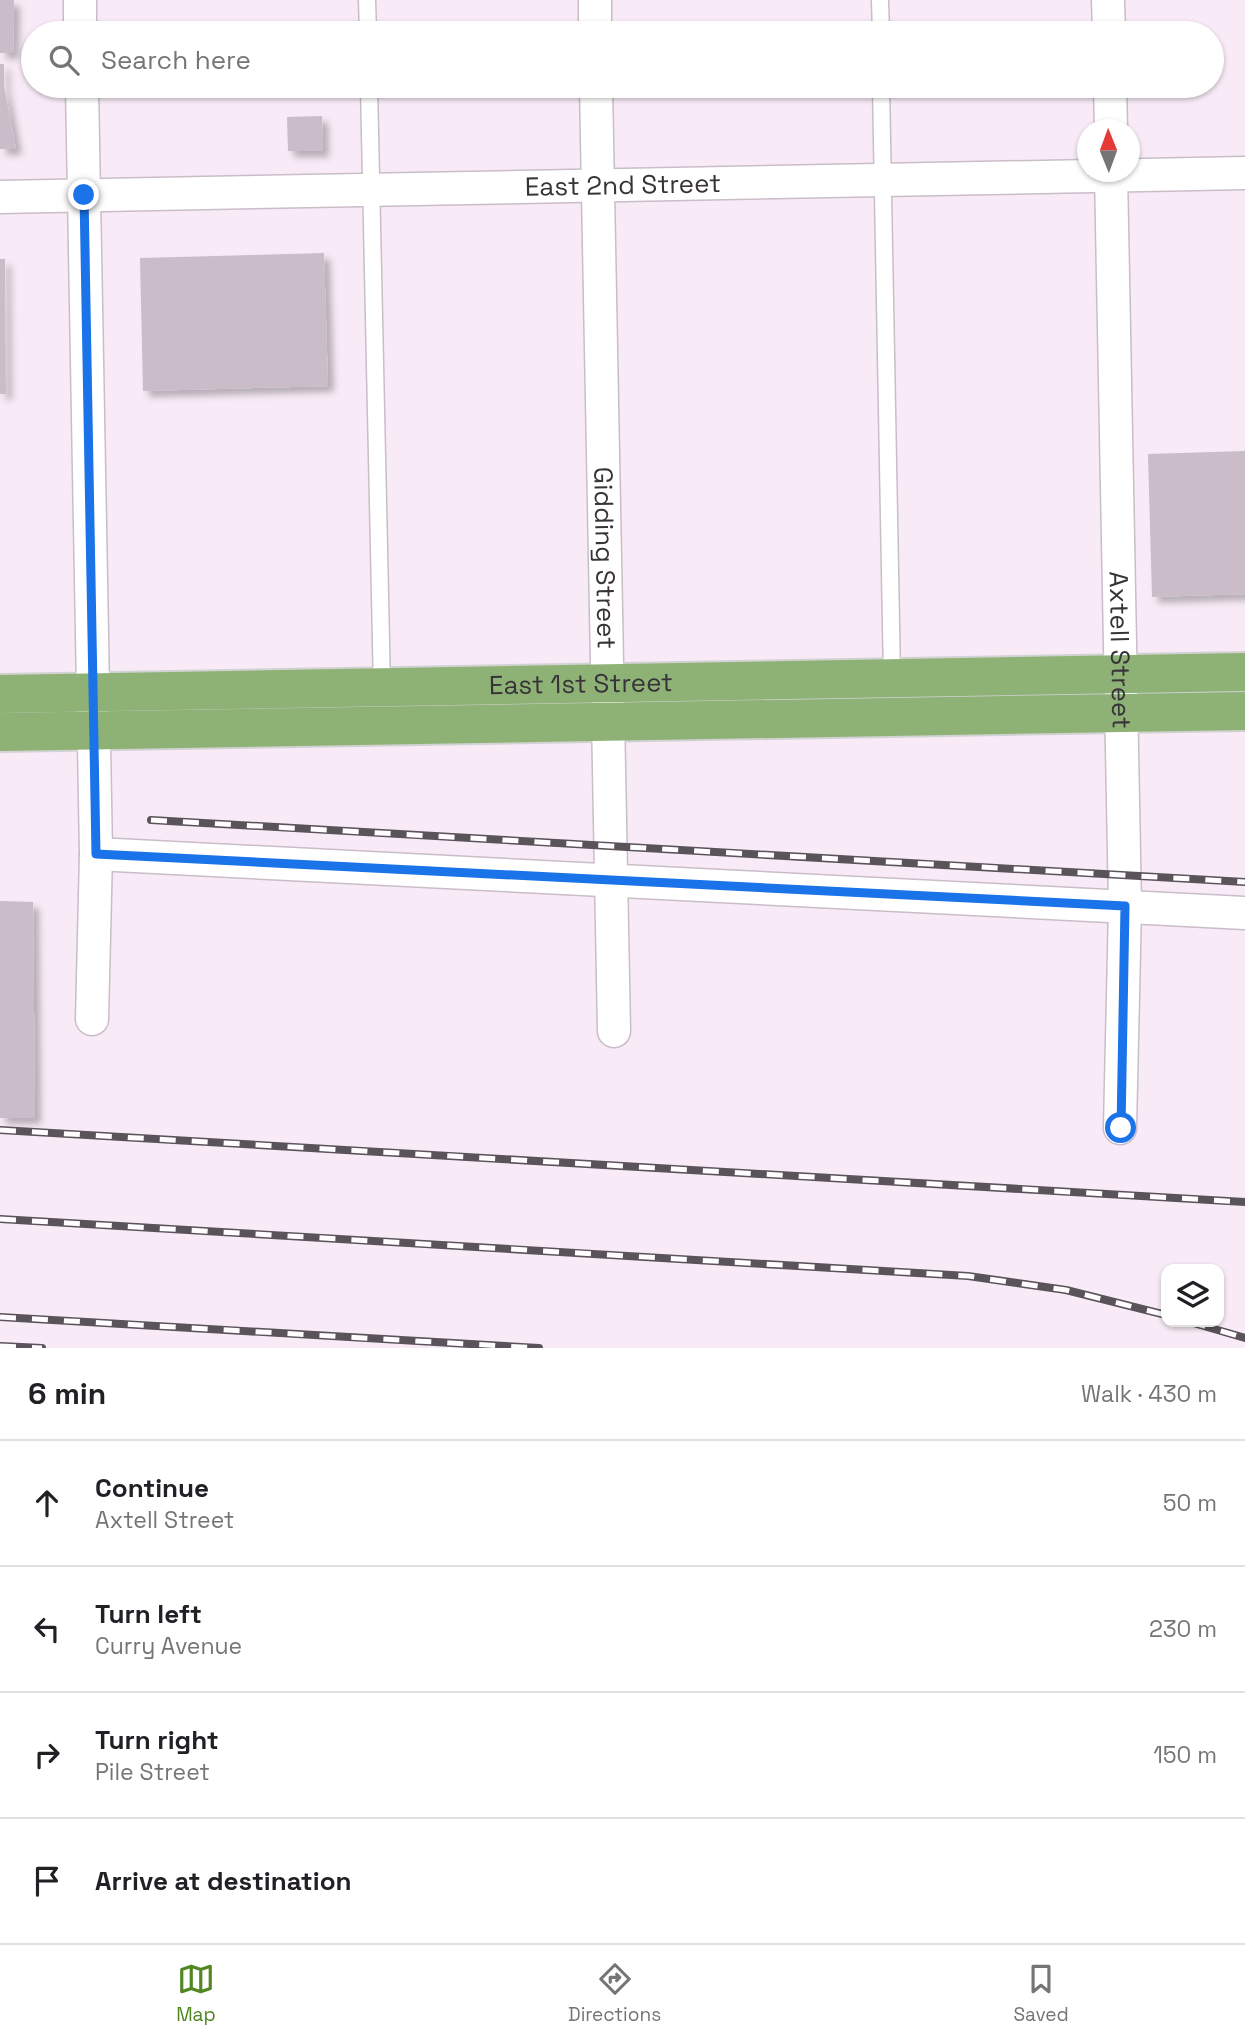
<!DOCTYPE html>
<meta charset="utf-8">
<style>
body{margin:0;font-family:"Space Grotesk",sans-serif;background:#f2f2f2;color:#202124}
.controls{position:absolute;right:21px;bottom:21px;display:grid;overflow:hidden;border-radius:14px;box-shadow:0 2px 5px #0004}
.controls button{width:63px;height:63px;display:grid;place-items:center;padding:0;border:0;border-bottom:2px solid #e0e0e0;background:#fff;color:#202124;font:35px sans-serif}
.compass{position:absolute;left:1077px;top:119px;width:63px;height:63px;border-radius:50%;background:#fff;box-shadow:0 2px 5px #0004;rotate:359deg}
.stop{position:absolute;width:21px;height:21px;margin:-16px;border:5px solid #1a73e8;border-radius:50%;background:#fff}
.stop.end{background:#1a73e8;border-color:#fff;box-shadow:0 2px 7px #0008}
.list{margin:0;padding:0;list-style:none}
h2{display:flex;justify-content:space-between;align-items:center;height:91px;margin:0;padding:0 28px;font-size:30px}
h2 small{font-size:23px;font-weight:400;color:#757577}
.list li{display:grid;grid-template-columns:46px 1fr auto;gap:21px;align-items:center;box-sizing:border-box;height:126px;padding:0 28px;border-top:2px solid #e0e0e0}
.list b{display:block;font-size:26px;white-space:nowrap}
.list p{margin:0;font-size:23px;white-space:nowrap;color:#757577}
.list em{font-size:23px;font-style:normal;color:#757577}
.icon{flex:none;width:38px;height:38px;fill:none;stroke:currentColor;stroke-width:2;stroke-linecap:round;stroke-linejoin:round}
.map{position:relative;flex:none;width:1245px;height:1348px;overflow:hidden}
.search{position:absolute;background:#fff;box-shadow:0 2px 5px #0004;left:21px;right:21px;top:21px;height:77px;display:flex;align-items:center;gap:18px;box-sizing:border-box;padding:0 24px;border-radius:38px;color:#757577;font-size:26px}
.sheet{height:595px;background:#fff}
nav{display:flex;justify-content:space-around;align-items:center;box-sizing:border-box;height:98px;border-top:2px solid #e0e0e0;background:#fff;font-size:19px;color:#757577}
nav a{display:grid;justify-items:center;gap:4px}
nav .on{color:#508720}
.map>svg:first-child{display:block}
</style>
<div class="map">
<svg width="1245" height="1348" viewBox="0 0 1245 1348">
<defs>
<filter id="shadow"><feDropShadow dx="6" dy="6" stdDeviation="3.5" flood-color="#0004"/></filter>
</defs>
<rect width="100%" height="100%" fill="#f8ebf7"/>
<g fill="#cabdc9" filter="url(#shadow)">
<polygon points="0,0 14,0 13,53 0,53"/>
<polygon points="0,64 4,64 4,86 16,149 0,149"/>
<polygon points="322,116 323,151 288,151 287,117"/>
<polygon points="324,253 328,386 143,391 140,258"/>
<polygon points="0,259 5,259 6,394 0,394"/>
<polygon points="1245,451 1245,594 1152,597 1148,454"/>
<polygon points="0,901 33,902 35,1118 0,1118"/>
</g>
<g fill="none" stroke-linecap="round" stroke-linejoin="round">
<g stroke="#c9bdc8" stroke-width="19">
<g id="service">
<polyline points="367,0 368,33"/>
<polyline points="880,0 881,33"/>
<polyline points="369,86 382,688"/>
<polyline points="881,86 892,678"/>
</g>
</g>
<g stroke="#c9bdc8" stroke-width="35">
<g id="minor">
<polyline points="80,0 80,33"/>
<polyline points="595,0 595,33"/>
<polyline points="1108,0 1109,33"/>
<polyline points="82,86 96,854 92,1019"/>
<path id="s1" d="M596,86L614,1031"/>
<polyline points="1110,86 1111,130"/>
<path id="s2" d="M1111,172L1125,906L1120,1128"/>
<path id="s3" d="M0,197L1245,173"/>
<polyline points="96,854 1245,913"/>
</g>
</g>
<g stroke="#d3d2d3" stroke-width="42">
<g id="trunk">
<path id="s4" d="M0,694L1245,672"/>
<polyline points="0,732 1245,711"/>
</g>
</g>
<use href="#service" stroke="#fff" stroke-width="16"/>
<use href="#minor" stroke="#fff" stroke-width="32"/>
<use href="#trunk" stroke="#8eb276" stroke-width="38"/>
<g stroke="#5a5359" stroke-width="8">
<g id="rail">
<polyline points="151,820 1245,882"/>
<polyline points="0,1130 1245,1202"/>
<polyline points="0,1219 968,1276 1066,1290 1166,1315"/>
<polyline points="0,1317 539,1348"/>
<polyline points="1190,1322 1245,1338"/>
<polyline points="0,1346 42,1348"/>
</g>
</g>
<use href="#rail" stroke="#fefcfe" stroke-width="5" stroke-dasharray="16" stroke-linecap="butt"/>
</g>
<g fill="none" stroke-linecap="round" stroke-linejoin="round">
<polyline stroke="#1a73e8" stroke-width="9" points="84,195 96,854 1125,906 1121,1128"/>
</g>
<g text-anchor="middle" stroke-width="7" stroke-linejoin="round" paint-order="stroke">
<g font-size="26" fill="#383338" stroke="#fefcfe">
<text dy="9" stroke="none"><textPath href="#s3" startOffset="623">East 2nd Street</textPath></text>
<text dy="9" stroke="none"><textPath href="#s1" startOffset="472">Gidding Street</textPath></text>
<text dy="9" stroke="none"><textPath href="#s2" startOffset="478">Axtell Street</textPath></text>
<text dy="9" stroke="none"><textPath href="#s4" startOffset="581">East 1st Street</textPath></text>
</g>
</g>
</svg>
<div class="controls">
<button><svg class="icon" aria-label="layers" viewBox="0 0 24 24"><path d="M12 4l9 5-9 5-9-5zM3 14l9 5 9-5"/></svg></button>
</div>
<svg class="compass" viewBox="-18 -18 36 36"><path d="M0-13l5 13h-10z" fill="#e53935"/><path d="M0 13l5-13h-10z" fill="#757577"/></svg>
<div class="stop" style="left:1121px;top:1128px"></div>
<div class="stop end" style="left:84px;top:195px"></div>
<div class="search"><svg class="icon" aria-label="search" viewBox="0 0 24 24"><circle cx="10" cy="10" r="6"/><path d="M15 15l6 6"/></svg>Search here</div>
</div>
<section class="sheet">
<h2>6 min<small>Walk · 430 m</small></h2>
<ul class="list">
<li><svg class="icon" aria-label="ahead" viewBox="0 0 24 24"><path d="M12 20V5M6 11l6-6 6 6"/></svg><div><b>Continue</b><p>Axtell Street</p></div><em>50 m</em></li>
<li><svg class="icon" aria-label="left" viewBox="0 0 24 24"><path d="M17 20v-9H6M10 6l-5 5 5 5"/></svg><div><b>Turn left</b><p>Curry Avenue</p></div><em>230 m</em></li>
<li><svg class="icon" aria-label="right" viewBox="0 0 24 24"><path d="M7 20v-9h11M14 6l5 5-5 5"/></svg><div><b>Turn right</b><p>Pile Street</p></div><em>150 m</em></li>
<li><svg class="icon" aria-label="arrive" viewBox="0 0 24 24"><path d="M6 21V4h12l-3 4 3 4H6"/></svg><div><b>Arrive at destination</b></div></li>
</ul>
</section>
<nav>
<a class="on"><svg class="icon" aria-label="map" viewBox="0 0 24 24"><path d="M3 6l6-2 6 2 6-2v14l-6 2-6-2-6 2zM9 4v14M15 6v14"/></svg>Map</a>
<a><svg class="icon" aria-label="directions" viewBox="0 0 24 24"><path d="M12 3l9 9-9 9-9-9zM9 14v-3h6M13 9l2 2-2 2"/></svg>Directions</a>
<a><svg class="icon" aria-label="saved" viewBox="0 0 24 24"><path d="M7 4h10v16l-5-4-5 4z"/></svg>Saved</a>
</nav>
